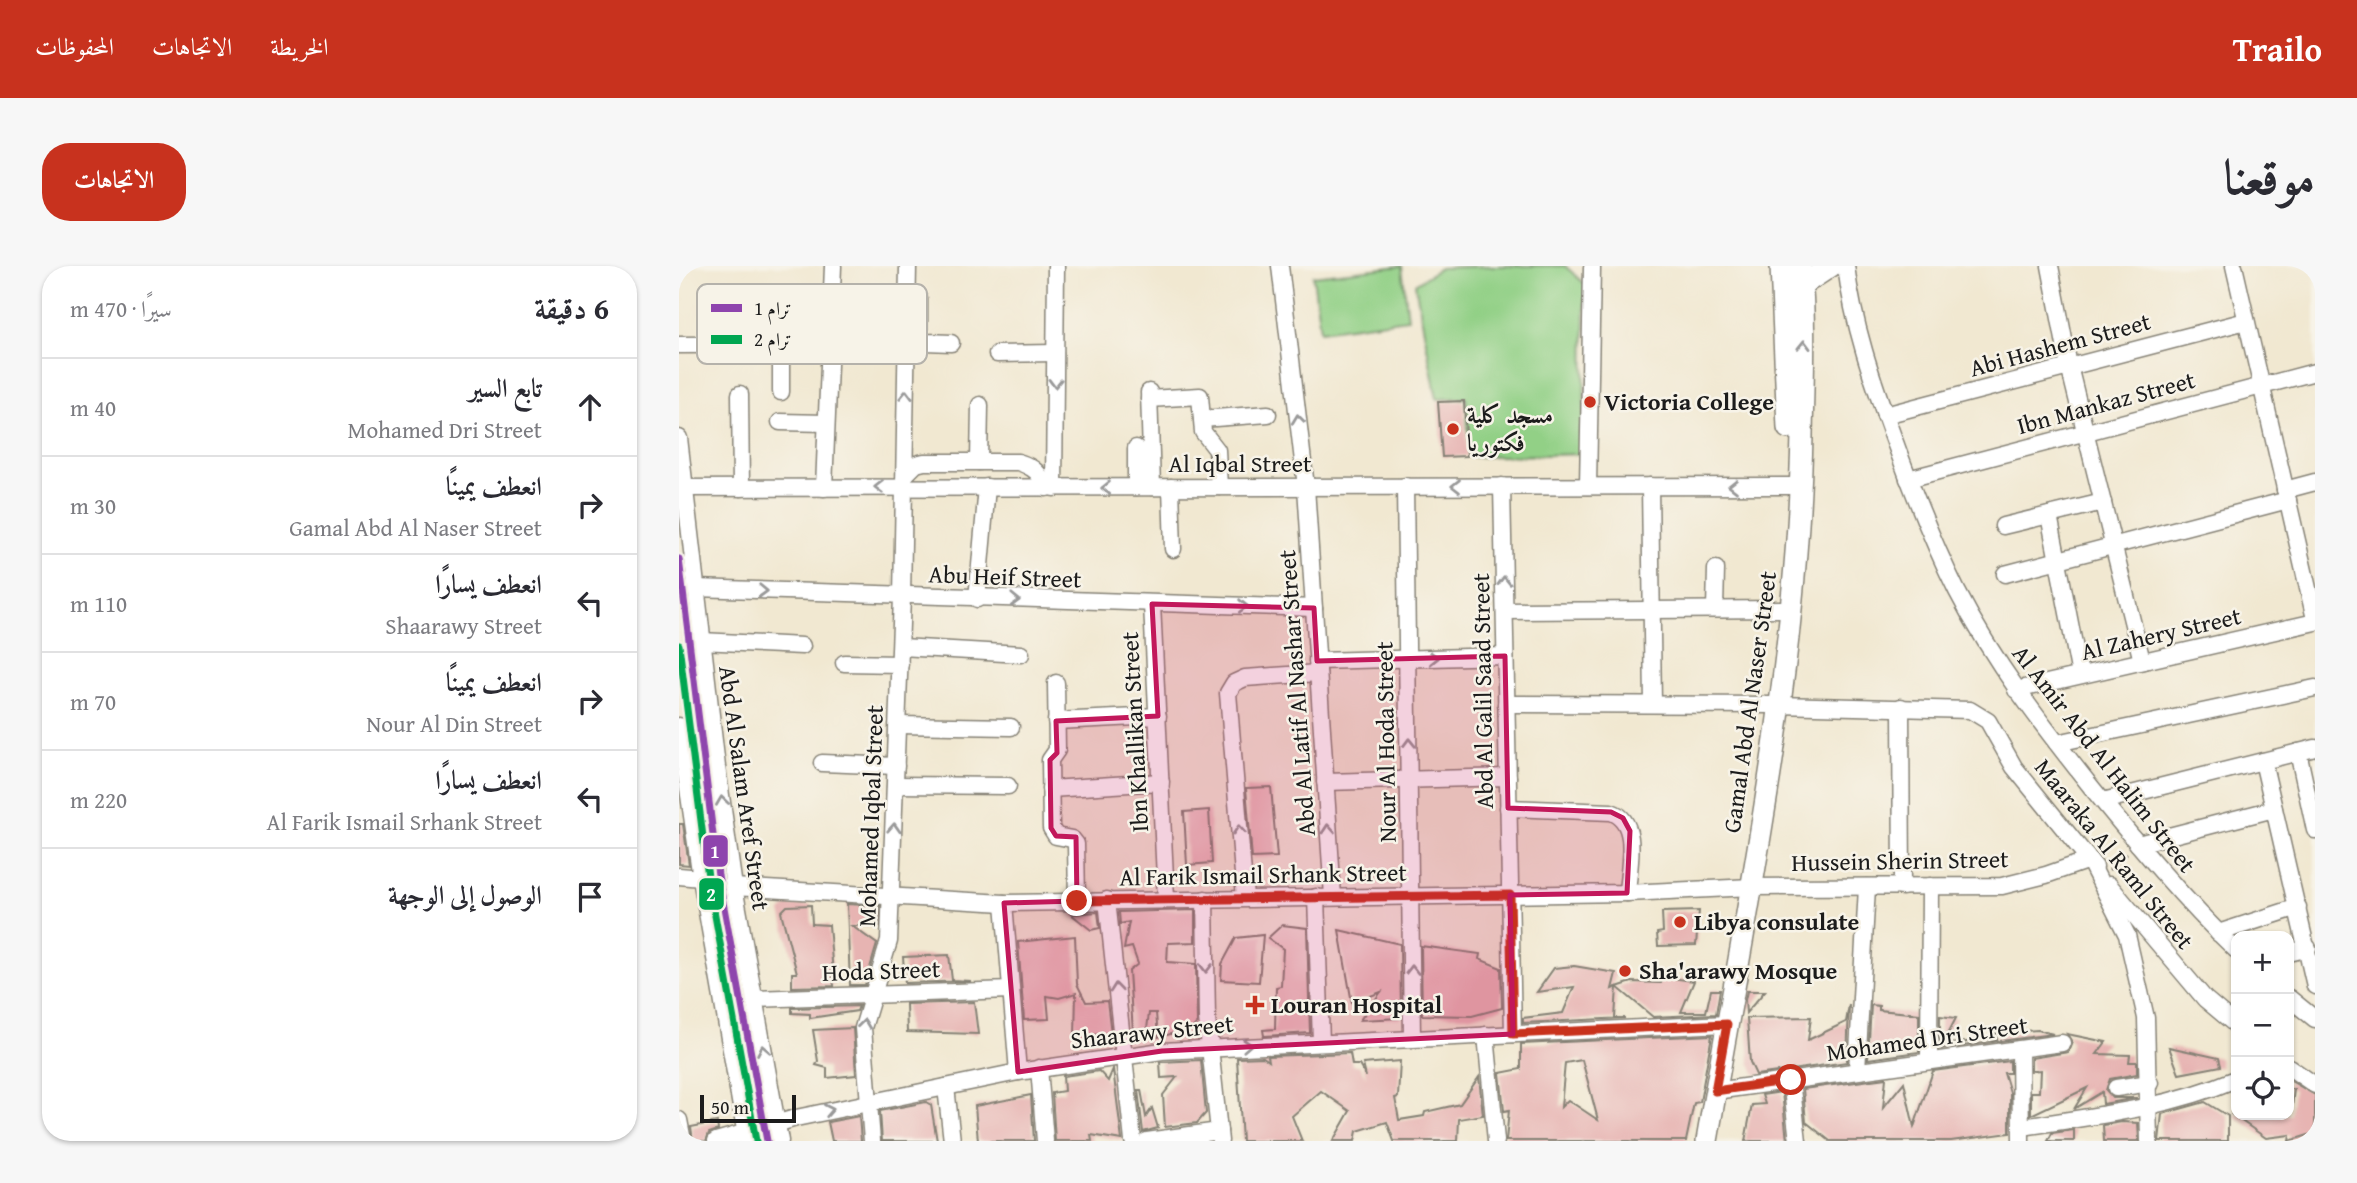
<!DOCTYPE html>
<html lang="ar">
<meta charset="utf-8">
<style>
body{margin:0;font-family:"Gentium Book Plus",Amiri,serif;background:#f7f7f7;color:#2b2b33;direction:rtl}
.controls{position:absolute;right:21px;bottom:21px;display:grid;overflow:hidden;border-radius:14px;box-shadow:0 2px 5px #0004}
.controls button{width:63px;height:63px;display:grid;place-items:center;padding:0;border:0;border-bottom:2px solid #e1e1e2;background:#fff;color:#2b2b33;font:35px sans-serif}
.scale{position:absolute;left:21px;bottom:18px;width:96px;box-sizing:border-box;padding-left:7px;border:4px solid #1c1c1c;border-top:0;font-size:19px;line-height:24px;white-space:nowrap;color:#1c1c1c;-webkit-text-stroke:5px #f7f3e8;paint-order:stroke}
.stop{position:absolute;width:21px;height:21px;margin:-16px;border:5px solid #c8321e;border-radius:50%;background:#fff}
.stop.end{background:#c8321e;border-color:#fff;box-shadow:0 2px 7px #0008}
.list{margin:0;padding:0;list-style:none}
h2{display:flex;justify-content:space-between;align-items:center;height:91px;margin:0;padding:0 28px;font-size:30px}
h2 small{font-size:23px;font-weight:400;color:#7c7c81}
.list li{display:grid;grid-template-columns:46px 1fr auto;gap:21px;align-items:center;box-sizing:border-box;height:98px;padding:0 28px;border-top:2px solid #e1e1e2}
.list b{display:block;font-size:26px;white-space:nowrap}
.list p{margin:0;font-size:23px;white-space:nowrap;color:#7c7c81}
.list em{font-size:23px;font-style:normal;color:#7c7c81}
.icon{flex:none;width:38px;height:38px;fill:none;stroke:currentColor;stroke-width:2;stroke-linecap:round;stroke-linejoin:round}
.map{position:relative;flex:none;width:1636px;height:875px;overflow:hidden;direction:ltr;border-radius:28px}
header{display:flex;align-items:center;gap:42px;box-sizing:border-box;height:98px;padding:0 35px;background:#c8321e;color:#fff}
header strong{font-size:33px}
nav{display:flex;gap:38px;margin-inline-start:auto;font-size:24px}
.intro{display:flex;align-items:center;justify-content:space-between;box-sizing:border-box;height:168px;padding:0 42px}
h1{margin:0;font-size:49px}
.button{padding:18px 32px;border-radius:28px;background:#c8321e;color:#fff;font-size:24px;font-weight:700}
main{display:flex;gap:42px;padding:0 42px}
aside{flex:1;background:#fff;border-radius:28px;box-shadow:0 2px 5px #0004}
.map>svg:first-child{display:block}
</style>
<header>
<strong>Trailo</strong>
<nav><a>الخريطة</a><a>الاتجاهات</a><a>المحفوظات</a></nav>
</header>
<div class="intro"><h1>موقعنا</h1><a class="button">الاتجاهات</a></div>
<main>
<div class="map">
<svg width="1636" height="875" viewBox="0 0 1636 875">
<rect width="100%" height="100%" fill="#f7f3e8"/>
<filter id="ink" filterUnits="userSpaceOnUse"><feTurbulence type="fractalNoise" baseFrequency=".0143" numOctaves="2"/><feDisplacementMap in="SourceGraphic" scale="14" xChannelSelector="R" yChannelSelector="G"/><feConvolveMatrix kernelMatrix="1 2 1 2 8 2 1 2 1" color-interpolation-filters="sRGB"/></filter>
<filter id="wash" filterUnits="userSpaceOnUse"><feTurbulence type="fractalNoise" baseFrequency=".00686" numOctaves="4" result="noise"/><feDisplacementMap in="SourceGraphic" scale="28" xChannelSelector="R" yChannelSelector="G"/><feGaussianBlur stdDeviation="1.57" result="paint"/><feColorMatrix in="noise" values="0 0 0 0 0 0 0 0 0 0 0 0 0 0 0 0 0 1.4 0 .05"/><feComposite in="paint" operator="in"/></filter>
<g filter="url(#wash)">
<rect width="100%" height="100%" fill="#f1e8d1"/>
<g fill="#92d086" stroke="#577651" stroke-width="2">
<polygon points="723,0 729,53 641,65 634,10"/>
<polygon points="812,0 886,0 906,18 905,188 791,191 787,132 758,133 736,18 761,2"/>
</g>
<g id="blocks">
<g fill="#e7b4b2" fill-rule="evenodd">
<polygon points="785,135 788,190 763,191 759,136"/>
<polygon points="592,521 598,591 573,592 567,522"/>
<polygon points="530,544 533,597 508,599 505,546"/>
<polygon points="0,558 4,558 10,599 0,598"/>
<polygon points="168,638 201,640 200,660 173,660 198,678 186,719 171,719"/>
<polygon points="132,639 133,658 150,659 155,720 113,721 113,707 118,707 102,646 108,640"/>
<polygon points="516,644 516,676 489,677 488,696 517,698 518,757 513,763 479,771 477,747 470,747 467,771 460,772 454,767 450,705 459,698 453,681 445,683 450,656 441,658 440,646"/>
<polygon points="1020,645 1017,679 979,680 978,667 984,666 983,646"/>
<polygon points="419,646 421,662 412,664 392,648"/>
<polygon points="603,659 628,662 631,767 585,770 584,764 596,763 597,721 602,720 604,683 589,672"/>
<polygon points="660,664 721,678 722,752 681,754 702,726 673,737"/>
<polygon points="584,669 580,716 542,714 543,698 557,672"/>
<polygon points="396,670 398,718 407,736 428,735 432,767 396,771 397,727 380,732 368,730 370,753 345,754 339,676"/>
<polygon points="742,680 801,688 800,693 822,702 823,742 793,750 743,749"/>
<polygon points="270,689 273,714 292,715 226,717 224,691"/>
<polygon points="895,700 937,707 933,723 938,721 936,752 946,752 844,757 844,752 884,747 895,721 858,726 875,702"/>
<polygon points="984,711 1015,715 1002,746 1027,746 1032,724 1041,724 1037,748 974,751 938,721 953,716 982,717"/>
<polygon points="1068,725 1086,725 1067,747 1066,734"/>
<polygon points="295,736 299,768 228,766 227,738"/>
<polygon points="1170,739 1168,796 1077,809 1071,796 1068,752 1132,751 1129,774 1167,756"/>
<polygon points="1192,739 1200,740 1200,744 1240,748 1240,786 1189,793"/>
<polygon points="180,740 178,745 131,752 131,748 113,747 113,742"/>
<polygon points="1261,750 1277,752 1261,783"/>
<polygon points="174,762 177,809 148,812 148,802 137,799 139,795 134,764"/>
<polygon points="1359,764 1374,768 1261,783 1263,779 1296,775 1297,772 1319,775 1316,767"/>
<polygon points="1388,768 1427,776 1418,788 1451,789 1450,796 1458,796 1458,808 1431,813 1427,824 1434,832 1458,832 1424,838 1423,826 1395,843 1408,822 1352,849 1352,826 1360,826 1361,804 1352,805 1352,792 1389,786 1393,776"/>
<path d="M1033,769L1021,836L1015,837L1007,875H827L830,844L825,845L821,807L842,803V778ZM903,794L909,816L919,854L889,834L882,841L886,797Z"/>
<polygon points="1490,781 1540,792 1542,800 1500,808"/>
<polygon points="671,787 673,799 680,799 687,811 684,798 721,795 719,831 716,832 720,854 745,850 746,846 781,838 800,811 804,849 780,853 779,875 715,875 708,856 678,865 676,875 654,875 671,845 642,825 613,850 623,875 563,875 558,792 584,791 590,795 589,790"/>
<polygon points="522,794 527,847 518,857 486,861 484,829 498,811 482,812 481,796"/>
<polygon points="1331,795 1331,807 1325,807 1331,827 1331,867 1272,875 1151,875 1127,856 1124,823 1207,812 1204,842 1225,816 1235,861 1254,805"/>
<polygon points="434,803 443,874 412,869 413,875 376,875 373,827 385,825 384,810 420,805 429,815"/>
<polygon points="1610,814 1636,829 1636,867 1610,875 1611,869 1587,872 1554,849 1612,849 1615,823 1610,823"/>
<polygon points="459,824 462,824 467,851 473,842 479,862 464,866"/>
<polygon points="1103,826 1108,875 1066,875 1073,839 1086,838 1083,829"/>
<polygon points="352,829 355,875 299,875 296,840"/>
<polygon points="247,836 252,839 258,875 203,875 201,845"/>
<polygon points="1526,836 1549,850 1549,875 1480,875 1483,848"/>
<polygon points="180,850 182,875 153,875 149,856"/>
<polygon points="38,856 39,864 30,867 27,875 14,875 12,861"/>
<polygon points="1443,856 1459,857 1460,875 1425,875 1424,859"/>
<polygon points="1395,864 1395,875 1369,875 1373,867"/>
</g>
</g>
</g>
<g filter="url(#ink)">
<use href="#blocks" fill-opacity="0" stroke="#868276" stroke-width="2"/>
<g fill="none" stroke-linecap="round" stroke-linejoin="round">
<g stroke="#868276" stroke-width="19">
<g id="minor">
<polyline points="601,0 627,221 654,631"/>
<path d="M1167,0C1174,58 1193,113 1213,168C1232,221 1253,275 1278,325C1315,397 1363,459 1413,522C1459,579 1505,634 1557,684"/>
<polyline points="1371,0 1390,100 1463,395"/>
<polyline points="1555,0 1636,353"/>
<polyline points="240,33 240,72 247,76 272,77"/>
<polyline points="0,79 151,78"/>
<polyline points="318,88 376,87"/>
<polyline points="102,126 102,79"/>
<polyline points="470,126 473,221"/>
<polyline points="61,128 62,222"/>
<polyline points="470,133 521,130 524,166 538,184 540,221"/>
<polyline points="1206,149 1567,55"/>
<polyline points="523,153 589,148"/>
<polyline points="101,156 147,157"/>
<polyline points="0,172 38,501 55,621 101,875"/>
<polyline points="457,182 457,221"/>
<polyline points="300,196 301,139"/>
<path d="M226,209L237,198L245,196H339C355,201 361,207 367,222"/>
<polyline points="1229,213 1636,106"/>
<polyline points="726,220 733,772"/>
<polyline points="823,220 834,768"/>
<polyline points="909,220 913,2"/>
<polyline points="971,220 974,438"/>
<polyline points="492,221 494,283"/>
<polyline points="0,222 1122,220"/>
<polyline points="145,222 154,0"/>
<polyline points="375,222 377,0"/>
<polyline points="1606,224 1636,216"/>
<polyline points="1370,249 1401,409"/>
<polyline points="1324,260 1424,236"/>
<polyline points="1326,308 1609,234"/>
<polyline points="16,322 635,342"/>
<polyline points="298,333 308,221"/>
<polyline points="473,338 487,633"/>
<polyline points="1036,343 1037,303"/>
<polyline points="826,345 1103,343"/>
<polyline points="22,375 123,380"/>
<polyline points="222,381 342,388"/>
<polyline points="638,395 826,390"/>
<polyline points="165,397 221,398"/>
<polyline points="377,417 378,484 371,494 372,562 377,570 393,573 397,578 398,635"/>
<polyline points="1337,424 1636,356"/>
<polyline points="827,438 1099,439 1291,444 1309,455 1335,501 1416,601"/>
<polyline points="1222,441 1223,621"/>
<polyline points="377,455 479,450"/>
<polyline points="219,459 332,461"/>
<polyline points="0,460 22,612 68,875"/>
<polyline points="1378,477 1636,422"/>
<polyline points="1619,486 1636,564"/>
<polyline points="1584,495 1636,720"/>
<polyline points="143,497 217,500"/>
<polyline points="646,516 829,511"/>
<polyline points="217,519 329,520"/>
<polyline points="371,523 482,516"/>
<polyline points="1424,535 1636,482"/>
<path d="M829,542L932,546C962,555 949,603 948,627"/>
<polyline points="1459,578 1595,543"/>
<polyline points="0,610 22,612"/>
<polyline points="1430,619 1526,733 1557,759"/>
<polyline points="55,621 325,637 948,627 1073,621 1323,620 1367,609 1410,594 1448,669 1467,752 1470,875"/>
<polyline points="637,631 642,776"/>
<polyline points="566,632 549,427 555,417 566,412 639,407"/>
<polyline points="526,633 528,753 541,875"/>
<polyline points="428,634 454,875"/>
<polyline points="325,637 339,806"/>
<polyline points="1539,667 1619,641"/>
<polyline points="1610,687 1629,682"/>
<polyline points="1610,732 1636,753"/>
<polyline points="74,733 332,724"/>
<polyline points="807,769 817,875"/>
<polyline points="1341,783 1342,875"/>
<polyline points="1250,795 1251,620"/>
<polyline points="1610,801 1636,819"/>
<polyline points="360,802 366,875"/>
<polyline points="1178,805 1188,621"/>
<polyline points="1112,814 1119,875"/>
<polyline points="267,821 273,875"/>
<polyline points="1437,822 1471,817"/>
<polyline points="1036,825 1383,777"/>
<polyline points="0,854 4,875"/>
<path d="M1343,861C1416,850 1489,842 1557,813"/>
<polyline points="37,875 117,852 339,806 483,785 1047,758"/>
<polyline points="193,875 184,762 210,675 223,331 229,0"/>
<polyline points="468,875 540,865"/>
</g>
</g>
<g stroke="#868276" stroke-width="24">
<g id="major">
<polyline points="1102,0 1109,162"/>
<polyline points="1113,21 1123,19 1152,0"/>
<path d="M1028,875C1068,641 1118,407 1123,169C1124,112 1127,56 1121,0"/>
</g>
</g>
<polyline stroke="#868276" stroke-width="2.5" stroke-dasharray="5 5" stroke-linecap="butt" points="1430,604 1448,588"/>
<use href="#minor" stroke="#fff" stroke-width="16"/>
<use href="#major" stroke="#fff" stroke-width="21"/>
<g stroke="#f7f3e8" stroke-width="12">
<polyline id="tram-1" points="0,293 39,609 88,875"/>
</g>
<g stroke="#f7f3e8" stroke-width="12">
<polyline id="tram-2" points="0,379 29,611 77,875"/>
</g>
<use href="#tram-1" stroke="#8e44ad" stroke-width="7"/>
<use href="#tram-2" stroke="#00a651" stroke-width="7"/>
</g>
<defs><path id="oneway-chevron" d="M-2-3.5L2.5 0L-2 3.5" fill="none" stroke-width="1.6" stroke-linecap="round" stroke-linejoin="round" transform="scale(1.75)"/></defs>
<g stroke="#999">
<use href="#oneway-chevron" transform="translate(1125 79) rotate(-89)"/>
<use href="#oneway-chevron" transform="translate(376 117) rotate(91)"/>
<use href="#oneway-chevron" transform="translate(227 129) rotate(-89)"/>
<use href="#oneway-chevron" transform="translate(619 153) rotate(-97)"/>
<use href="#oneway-chevron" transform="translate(777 220) rotate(180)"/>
<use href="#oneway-chevron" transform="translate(1054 220) rotate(-180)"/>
<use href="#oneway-chevron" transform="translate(200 221) rotate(180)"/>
<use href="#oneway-chevron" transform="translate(427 222) rotate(179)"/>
<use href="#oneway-chevron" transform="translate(825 315) rotate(-91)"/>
<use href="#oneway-chevron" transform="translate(84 325) rotate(2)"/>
<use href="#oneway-chevron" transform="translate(336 334) rotate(2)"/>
<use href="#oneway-chevron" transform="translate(564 340) rotate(1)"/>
<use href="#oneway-chevron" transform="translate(755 392) rotate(-1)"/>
<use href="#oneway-chevron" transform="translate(730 477) rotate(-91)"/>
<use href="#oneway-chevron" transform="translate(43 535) rotate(-98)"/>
<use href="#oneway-chevron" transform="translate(215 562) rotate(-87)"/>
<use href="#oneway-chevron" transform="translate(649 563) rotate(-94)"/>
<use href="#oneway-chevron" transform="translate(560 564) rotate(-95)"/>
<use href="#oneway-chevron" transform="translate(527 702) rotate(90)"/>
<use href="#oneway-chevron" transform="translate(733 704) rotate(-90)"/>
<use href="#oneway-chevron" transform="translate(437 722) rotate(-96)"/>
<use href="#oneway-chevron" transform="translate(185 758) rotate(-83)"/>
<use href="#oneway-chevron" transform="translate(568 779) rotate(-3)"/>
<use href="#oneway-chevron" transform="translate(84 784) rotate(-101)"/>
<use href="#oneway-chevron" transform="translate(150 844) rotate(-11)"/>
</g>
</g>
<g fill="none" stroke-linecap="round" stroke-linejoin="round" filter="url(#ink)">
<polyline stroke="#c8321e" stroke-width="9" points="398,635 831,629 834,768 1048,758 1036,825 1112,814"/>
</g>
<path fill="#c2185b" fill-opacity="0.2" stroke="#c2185b" stroke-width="5" stroke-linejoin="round" d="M473,338L635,342L638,395L826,390L829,542L932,546L944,552L951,565L948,627L831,629L834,768L483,785L339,806L325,637L398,635L397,571L377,570L372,562L371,494L378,487L377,455L479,450Z"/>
<g fill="#c8321e" stroke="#f7f3e8" stroke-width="2.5">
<circle cx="911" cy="136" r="7"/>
<circle cx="774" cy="163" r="7"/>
<circle cx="1001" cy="656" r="7"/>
<circle cx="946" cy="705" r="7"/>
<path d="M572.5 728.5h7v7h7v7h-7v7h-7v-7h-7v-7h7z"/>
</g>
<g text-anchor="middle" stroke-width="5" stroke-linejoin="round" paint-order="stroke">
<g font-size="24" fill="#1c1c1c" stroke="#f7f3e8">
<text transform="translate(1381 79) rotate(-15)" y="8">Abi Hashem Street</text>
<text transform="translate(1427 137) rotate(-15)" y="8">Ibn Mankaz Street</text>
<text x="561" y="206">Al Iqbal Street</text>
<text transform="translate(326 311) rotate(2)" y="8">Abu Heif Street</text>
<text transform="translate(1482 368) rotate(-13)" y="8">Al Zahery Street</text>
<text transform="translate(804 425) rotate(-91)" y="8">Abd Al Galil Saad Street</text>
<text transform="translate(618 427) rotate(-94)" y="8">Abd Al Latif Al Nashar Street</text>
<text transform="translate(1071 436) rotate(-82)" y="8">Gamal Abd Al Naser Street</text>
<text transform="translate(456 466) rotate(-93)" y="8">Ibn Khallikan Street</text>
<text transform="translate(707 476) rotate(-91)" y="8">Nour Al Hoda Street</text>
<text transform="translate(1425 493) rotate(52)" y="8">Al Amir Abd Al Halim Street</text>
<text transform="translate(65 522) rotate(82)" y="8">Abd Al Salam Aref Street</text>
<text transform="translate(192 550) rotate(-88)" y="8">Mohamed Iqbal Street</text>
<text transform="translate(1435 588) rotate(51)" y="8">Maaraka Al Raml Street</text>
<text transform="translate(1221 595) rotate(-1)" y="8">Hussein Sherin Street</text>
<text transform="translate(584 609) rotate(-1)" y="8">Al Farik Ismail Srhank Street</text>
<text transform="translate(202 705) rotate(-2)" y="8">Hoda Street</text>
<text transform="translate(473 766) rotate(-6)" y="8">Shaarawy Street</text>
<text transform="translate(1248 773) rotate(-8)" y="8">Mohamed Dri Street</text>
</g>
<g font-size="24" font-weight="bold" fill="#1c1c1c" stroke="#f7f3e8" text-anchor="start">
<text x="925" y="144">Victoria College</text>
<text x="788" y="157">مسجد كلية<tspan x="788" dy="28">فكتوريا</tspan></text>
<text x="1015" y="664">Libya consulate</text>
<text x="960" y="713">Sha'arawy Mosque</text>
<text x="592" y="747">Louran Hospital</text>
</g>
</g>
<rect x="18" y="18" width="230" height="80" rx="10" fill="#f7f3e8" stroke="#b5b2ab" stroke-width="2"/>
<rect x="32" y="38" width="31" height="8" fill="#8e44ad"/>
<rect x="32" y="69" width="31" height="9" fill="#00a651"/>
<g font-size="19" fill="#1c1c1c">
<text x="75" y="49">ترام 1</text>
<text x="75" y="80">ترام 2</text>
</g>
<g stroke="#f7f3e8" stroke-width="2.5">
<rect x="23" y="568" width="27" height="34" rx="7" fill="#8e44ad"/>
<rect x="19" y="611" width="27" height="34" rx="7" fill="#00a651"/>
</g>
<g font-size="19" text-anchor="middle" font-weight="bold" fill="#fff">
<text x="36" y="592">1</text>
<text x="32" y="635">2</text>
</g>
</svg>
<div class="controls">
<button>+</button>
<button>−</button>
<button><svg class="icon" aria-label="locate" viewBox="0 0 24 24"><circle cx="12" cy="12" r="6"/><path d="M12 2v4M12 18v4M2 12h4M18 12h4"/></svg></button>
</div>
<div class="scale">50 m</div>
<div class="stop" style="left:1112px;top:814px"></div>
<div class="stop end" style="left:398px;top:635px"></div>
</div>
<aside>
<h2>6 دقيقة<small>سيرًا · 470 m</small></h2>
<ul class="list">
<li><svg class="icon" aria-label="ahead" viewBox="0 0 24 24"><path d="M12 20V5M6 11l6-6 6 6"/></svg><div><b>تابع السير</b><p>Mohamed Dri Street</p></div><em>40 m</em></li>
<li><svg class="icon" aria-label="right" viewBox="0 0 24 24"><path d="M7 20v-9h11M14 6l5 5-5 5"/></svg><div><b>انعطف يمينًا</b><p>Gamal Abd Al Naser Street</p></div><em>30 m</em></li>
<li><svg class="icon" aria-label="left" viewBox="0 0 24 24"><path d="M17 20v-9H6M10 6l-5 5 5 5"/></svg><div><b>انعطف يسارًا</b><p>Shaarawy Street</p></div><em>110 m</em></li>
<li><svg class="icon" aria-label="right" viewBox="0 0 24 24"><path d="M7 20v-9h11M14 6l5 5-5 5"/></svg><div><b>انعطف يمينًا</b><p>Nour Al Din Street</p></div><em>70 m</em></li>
<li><svg class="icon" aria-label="left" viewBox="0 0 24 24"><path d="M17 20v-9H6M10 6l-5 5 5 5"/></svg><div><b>انعطف يسارًا</b><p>Al Farik Ismail Srhank Street</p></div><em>220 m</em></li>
<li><svg class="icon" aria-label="arrive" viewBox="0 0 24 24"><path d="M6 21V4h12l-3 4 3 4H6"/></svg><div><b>الوصول إلى الوجهة</b></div></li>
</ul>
</aside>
</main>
